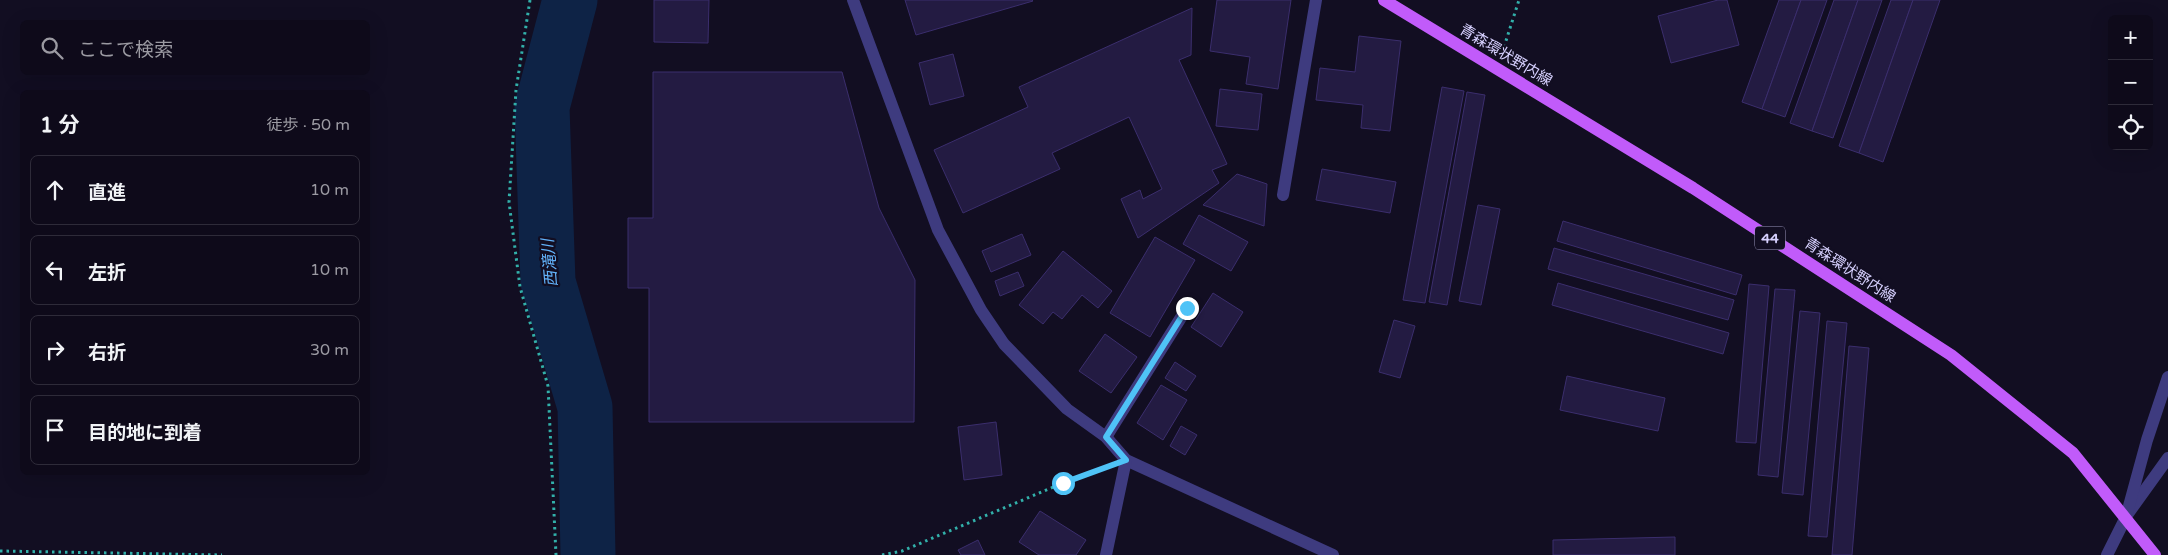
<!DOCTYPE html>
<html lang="ja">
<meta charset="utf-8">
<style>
body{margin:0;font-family:"Varela Round","Noto Sans JP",sans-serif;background:#1c1827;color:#f1f3f6}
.controls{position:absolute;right:15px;top:15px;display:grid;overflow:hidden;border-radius:8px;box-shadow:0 5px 20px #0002}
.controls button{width:45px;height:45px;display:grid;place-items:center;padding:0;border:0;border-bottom:1px solid #2e2b39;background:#0e0a1a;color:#f1f3f6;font:25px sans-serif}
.stop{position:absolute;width:15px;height:15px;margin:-11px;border:4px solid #4fc3f7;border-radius:50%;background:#fff}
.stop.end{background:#4fc3f7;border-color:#fff;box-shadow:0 1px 5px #0008}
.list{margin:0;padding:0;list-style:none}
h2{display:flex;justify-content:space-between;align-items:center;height:65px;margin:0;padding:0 20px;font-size:21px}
h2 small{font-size:16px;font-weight:400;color:#9b9aa2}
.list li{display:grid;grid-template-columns:32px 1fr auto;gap:15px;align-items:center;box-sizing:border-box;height:70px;margin:0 10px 10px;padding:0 10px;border:1px solid #2e2b39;border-radius:8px}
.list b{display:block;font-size:19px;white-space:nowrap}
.list em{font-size:16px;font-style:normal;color:#9b9aa2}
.icon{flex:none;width:28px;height:28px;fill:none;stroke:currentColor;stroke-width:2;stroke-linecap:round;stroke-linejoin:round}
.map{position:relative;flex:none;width:2168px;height:555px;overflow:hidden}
.search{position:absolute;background:#0e0a1a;box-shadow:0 5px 20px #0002;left:20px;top:20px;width:350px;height:55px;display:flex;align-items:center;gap:12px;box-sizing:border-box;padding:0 18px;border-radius:8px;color:#9b9aa2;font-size:19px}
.panel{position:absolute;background:#0e0a1a;box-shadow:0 5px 20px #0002;left:20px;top:90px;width:350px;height:385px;border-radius:8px}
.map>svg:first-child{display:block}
</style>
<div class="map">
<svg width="2168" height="555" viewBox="0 0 2168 555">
<rect width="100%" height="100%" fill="#120e22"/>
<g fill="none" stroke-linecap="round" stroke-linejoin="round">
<polyline stroke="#0e2346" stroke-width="55" points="570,0 542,107 548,282 585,407 588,555"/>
</g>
<g fill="#231b42" stroke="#3b2e6d">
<polygon points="654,0 709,0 708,43 654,42"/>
<polygon points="905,0 1032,0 1033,1 916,35"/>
<polygon points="1217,0 1291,0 1278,89 1246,84 1250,57 1210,51"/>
<polygon points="1718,0 1727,0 1739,45 1671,63 1658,16"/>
<polygon points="1779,0 1801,0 1762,109 1742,102"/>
<polygon points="1801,0 1827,0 1785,117 1762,109"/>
<polygon points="1834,0 1858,0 1812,131 1790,123"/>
<polygon points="1858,0 1882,0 1833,138 1812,131"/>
<polygon points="1891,0 1913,0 1859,153 1839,146"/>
<polygon points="1913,0 1940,0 1883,162 1859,153"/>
<polygon points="1192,8 1191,55 1179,60 1227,164 1212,170 1219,183 1138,238 1121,199 1140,190 1143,199 1162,189 1129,117 1052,153 1060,169 963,213 934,150 1028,107 1019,87"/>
<polygon points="1359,36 1401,41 1390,131 1361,128 1363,105 1316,100 1320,68 1355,72"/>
<polygon points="953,54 964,96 930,105 919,63"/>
<polygon points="653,72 842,72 879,208 915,280 914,422 649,422 649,288 628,288 628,218 653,218"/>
<polygon points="1442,87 1464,91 1425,303 1403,300"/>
<polygon points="1220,89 1262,94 1258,130 1216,126"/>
<polygon points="1467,92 1485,95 1447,305 1429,302"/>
<polygon points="1322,169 1396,182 1390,213 1316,200"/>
<polygon points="1237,174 1267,184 1264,226 1203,205"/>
<polygon points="1478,205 1500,209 1481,305 1459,301"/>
<polygon points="1199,215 1248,242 1231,271 1183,244"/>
<polygon points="1563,221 1742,275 1736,295 1557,241"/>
<polygon points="1022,234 1031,255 991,272 982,251"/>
<polygon points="1155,237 1195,260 1150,337 1110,313"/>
<polygon points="1554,248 1734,300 1728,320 1548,269"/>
<polygon points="1063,251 1112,291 1098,308 1082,295 1062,319 1053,312 1043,324 1019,305"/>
<polygon points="1018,272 1024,286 1000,296 995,281"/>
<polygon points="1558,283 1729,333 1723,354 1552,305"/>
<polygon points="1749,284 1769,286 1756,443 1736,442"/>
<polygon points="1775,289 1795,290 1778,477 1758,475"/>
<polygon points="1213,293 1243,312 1221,347 1191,327"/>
<polygon points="1800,311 1820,313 1803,495 1782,493"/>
<polygon points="1394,320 1415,326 1400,378 1379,372"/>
<polygon points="1827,321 1847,323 1827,537 1808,536"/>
<polygon points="1105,334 1137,357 1111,393 1079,371"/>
<polygon points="1849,346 1869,348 1852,555 1832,555"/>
<polygon points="1175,362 1196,376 1186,391 1165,378"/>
<polygon points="1567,376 1665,398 1658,431 1560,410"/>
<polygon points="1161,385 1187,400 1163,440 1137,423"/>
<polygon points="996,422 1002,475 964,480 958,427"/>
<polygon points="1181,426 1197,435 1185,455 1170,446"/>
<polygon points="1040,511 1086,540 1076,555 1039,555 1019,542"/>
<polygon points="1675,537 1675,555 1553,555 1553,540"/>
<polygon points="978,540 985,555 961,555 958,550"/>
</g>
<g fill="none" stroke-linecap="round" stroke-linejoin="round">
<g stroke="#32b0aa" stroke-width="3" stroke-dasharray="2.5 4" stroke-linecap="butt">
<polyline points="530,0 516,90 509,202 520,287 548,386 556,555"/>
<polyline points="1504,47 1519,0"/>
<polyline points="0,551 222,555"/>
<polyline points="882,555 902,551 1063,483 1102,469"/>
</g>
<g stroke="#3e3b7f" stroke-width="12">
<polyline points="1283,195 1316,0"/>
<polyline points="1106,437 1187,308"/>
<polyline points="2127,515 2168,458"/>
</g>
<g stroke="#3e3b7f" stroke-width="12">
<polyline points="853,0 938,230 981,310 1004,344 1067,409 1106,437 1126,460 1333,555"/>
<polyline points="1106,555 1126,460"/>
<polyline points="2107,555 2126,517"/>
</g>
<polyline stroke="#3e3b7f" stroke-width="12" points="2126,517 2147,440 2168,377"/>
<polyline stroke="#c15bfa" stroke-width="12" points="1384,0 1693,188 1951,355 2073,453 2155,555"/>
</g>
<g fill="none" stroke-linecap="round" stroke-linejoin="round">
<polyline stroke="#4fc3f7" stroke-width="6" points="1063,483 1126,460 1106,437 1187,308"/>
</g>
<g text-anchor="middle" stroke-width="4.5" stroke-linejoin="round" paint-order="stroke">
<rect fill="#120e22" stroke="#9b96bc" stroke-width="1" x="1755" y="226.5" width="30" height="23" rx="4"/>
<g font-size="14" font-weight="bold" fill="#d6d0fe">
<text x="1770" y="243">44</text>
</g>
<g font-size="15" fill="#d6d0fe" stroke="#120e22">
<text transform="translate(1506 55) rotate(31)" y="5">青森環状野内線</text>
<text transform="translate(1850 270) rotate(33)" y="5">青森環状野内線</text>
</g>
<g font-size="16" font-style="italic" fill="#62b2fa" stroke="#120e22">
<text transform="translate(549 263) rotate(-95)" y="6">西滝川</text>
</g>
</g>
</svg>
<div class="controls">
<button>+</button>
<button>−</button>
<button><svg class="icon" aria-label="locate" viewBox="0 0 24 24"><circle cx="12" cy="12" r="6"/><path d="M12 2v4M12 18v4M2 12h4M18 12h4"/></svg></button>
</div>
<div class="stop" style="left:1063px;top:483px"></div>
<div class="stop end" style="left:1187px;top:308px"></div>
<div class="search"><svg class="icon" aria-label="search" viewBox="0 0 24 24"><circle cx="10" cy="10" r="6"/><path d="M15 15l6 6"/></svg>ここで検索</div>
<section class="panel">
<h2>1 分<small>徒歩 · 50 m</small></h2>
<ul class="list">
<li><svg class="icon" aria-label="ahead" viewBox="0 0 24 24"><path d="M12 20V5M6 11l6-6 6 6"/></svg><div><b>直進</b></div><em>10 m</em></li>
<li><svg class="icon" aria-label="left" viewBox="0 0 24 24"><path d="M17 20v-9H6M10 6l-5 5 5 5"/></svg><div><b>左折</b></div><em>10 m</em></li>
<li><svg class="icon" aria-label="right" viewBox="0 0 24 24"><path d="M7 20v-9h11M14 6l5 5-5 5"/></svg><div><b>右折</b></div><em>30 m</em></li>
<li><svg class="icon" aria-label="arrive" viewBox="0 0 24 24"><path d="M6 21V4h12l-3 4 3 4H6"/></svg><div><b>目的地に到着</b></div></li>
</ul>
</section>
</div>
